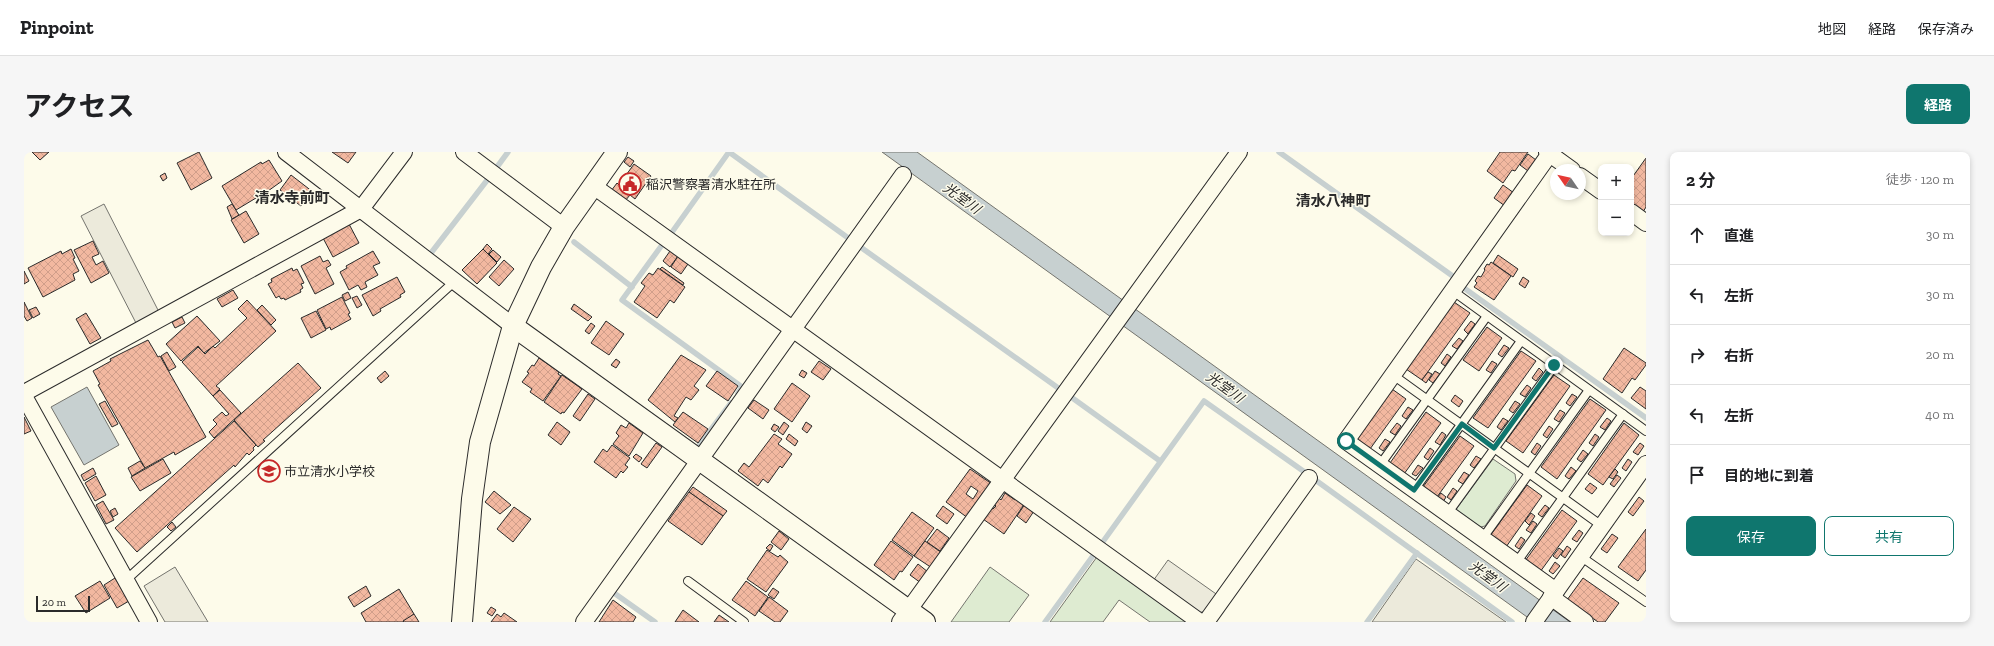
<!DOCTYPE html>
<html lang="ja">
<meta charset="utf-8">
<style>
body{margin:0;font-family:"Zilla Slab","Noto Sans JP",serif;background:#f6f6f6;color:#202124}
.controls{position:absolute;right:12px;top:12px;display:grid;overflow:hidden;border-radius:8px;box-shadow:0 2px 6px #0003}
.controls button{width:36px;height:36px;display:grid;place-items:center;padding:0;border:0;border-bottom:1px solid #e0e0e0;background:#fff;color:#202124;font:20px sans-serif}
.compass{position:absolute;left:1526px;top:12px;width:36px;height:36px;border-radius:50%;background:#fff;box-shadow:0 2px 6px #0003;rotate:304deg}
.scale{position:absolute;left:12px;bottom:10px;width:54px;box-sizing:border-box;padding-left:4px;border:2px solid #2b2b2b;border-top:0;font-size:11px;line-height:14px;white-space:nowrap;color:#2b2b2b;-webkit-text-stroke:3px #fdfbea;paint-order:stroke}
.stop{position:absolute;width:12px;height:12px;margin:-9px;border:3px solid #0f766e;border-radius:50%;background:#fff}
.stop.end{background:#0f766e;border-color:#fff;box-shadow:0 1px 4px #0008}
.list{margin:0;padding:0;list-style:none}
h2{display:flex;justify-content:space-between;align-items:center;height:52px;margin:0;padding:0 16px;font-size:17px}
h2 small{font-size:13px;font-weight:400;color:#757577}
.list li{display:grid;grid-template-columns:26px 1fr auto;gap:12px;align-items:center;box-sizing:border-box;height:60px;padding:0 16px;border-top:1px solid #e0e0e0}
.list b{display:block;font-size:15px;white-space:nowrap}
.list em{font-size:13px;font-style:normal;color:#757577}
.actions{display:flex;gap:8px;padding:12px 16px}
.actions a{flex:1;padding:9px 0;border:1px solid #0f766e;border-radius:8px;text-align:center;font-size:14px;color:#0f766e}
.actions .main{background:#0f766e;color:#fff}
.icon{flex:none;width:22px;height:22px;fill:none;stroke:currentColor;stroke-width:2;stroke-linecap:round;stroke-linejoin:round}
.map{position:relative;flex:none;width:1622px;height:470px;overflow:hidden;border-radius:8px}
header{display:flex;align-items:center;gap:24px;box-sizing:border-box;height:56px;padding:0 20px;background:#fff;border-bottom:1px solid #e0e0e0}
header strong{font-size:19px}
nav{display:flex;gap:22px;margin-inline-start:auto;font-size:14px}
.intro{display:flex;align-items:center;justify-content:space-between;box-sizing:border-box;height:96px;padding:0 24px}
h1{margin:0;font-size:28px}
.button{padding:10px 18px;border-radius:8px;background:#0f766e;color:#fff;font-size:14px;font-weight:700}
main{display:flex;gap:24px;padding:0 24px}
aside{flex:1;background:#fff;border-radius:8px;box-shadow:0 2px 6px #0003}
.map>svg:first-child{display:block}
</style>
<header>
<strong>Pinpoint</strong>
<nav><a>地図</a><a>経路</a><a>保存済み</a></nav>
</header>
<div class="intro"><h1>アクセス</h1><a class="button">経路</a></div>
<main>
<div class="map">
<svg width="1622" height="470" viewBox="0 0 1622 470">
<defs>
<pattern id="building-cross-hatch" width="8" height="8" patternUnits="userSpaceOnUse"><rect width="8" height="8" fill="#f2b8a0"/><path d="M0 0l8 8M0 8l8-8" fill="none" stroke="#d09e8a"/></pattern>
</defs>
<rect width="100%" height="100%" fill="#fdfbea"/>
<g fill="#deebd1" stroke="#74746e">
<polygon points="1469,307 1491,322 1492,329 1461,374 1453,376 1431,359"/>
<polygon points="1075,402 1169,470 1126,470 1095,448 1079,470 1026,470"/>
<polygon points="966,415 1005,443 985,470 927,470"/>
</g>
<g fill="#eceadb" stroke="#74746e">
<polygon points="80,52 135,160 112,171 57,64"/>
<polygon points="1392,407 1482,470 1348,470"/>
<polygon points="1144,408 1195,444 1184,459 1173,461 1129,429"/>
<polygon points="151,415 184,470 141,470 120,434"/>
</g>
<g fill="#c7d0d0" stroke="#74746e">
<polygon points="858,0 893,0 1546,470 1510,470"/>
<polygon points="63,235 95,293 60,313 27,255"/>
</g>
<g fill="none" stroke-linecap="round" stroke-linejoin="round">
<g stroke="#c7d0d0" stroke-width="5.5">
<polyline points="705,0 827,88"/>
<polyline points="1255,0 1430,125"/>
<polyline points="473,15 484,0"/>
<polyline points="646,83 705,0"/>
<polyline points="550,90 608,135"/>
<polyline points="638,93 598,148 718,235 714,241"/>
<polyline points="835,94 1037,238"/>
<polyline points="407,101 464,27"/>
<polyline points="1440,136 1622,266"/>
<polyline points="1047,245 1136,309"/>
<polyline points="676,292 707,251"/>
<polyline points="1290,327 1488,470"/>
<polyline points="1078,391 1180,249 1282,321"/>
<polyline points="590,441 631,470"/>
<polyline points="1021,470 1071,401"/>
<polyline points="1343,470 1393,401"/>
</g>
</g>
<g fill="url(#building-cross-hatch)" stroke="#2b2b2b" fill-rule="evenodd">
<polygon points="8,0 25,0 16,8"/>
<polygon points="175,0 188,26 167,38 153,11"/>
<polygon points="308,0 332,0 324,11"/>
<polygon points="1476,0 1504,0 1491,19 1488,18 1479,31 1463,19"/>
<polygon points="1504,2 1512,8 1504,19 1496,13"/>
<polygon points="604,5 610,9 606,15 600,10"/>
<polygon points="1622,6 1622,55 1619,60 1607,52 1607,27"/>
<polygon points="245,8 258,29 244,39 246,44 235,51 232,46 212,58 198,34 237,10 238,12"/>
<polygon points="610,12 627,24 611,47 606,43 601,49 587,39 593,31 595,33"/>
<polygon points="141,21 143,26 139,29 136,24"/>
<polygon points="267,23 289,40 277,54 256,38"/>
<polygon points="1479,33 1490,41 1481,54 1470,46"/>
<polygon points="208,52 215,63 208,67 203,55"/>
<polygon points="222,59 235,82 220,91 207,68"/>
<polygon points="325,72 335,91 309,105 299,86"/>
<polygon points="69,89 75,102 68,105 72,113 79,109 85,121 67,131 50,98"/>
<polygon points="463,92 468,97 464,102 459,97"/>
<polygon points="47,97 51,106 49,107 55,119 49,122 51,128 19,145 4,116 37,99 38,102"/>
<polygon points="459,97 473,111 453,132 438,118"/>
<polygon points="469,98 477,105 473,110 465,102"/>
<polygon points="349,99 356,111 349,114 354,123 341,130 343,135 337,138 334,133 325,138 316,120 323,116 322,114"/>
<polygon points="646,99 654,104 646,115 639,109"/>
<polygon points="1474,103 1494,117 1489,125 1469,111"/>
<polygon points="296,104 299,110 304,108 307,113 302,116 310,132 291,142 277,114"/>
<polygon points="654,104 664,112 657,122 647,115"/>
<polygon points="480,108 490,117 475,134 465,125"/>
<polygon points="1467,110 1487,124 1470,148 1450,135 1453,131 1451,129 1454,124 1457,125 1461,118 1460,117 1463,112 1465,113"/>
<polygon points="638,115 660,131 659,133 636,117"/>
<polygon points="268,116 269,119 273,117 280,131 277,132 279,136 276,138 277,140 261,148 260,146 257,147 255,144 252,146 244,132 248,130 247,127"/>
<polygon points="634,116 661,135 650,151 646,148 633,166 610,150 621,134 617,131 625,121 629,123"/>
<polygon points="0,119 5,129 0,132"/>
<polygon points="373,125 381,140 376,143 377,145 356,157 357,159 349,164 338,143"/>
<polygon points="1499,125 1505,129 1501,136 1495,132"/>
<polygon points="209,138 214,146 198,155 193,147"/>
<polygon points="324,140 327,146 321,149 318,143"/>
<polygon points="333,144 338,153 333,156 328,146"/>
<polygon points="318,145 326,161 324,162 327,167 307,178 306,175 302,177 293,158"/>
<polygon points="223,148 252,179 192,234 196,237 189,244 158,210 174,195 181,202 189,194 191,196 223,166 214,157"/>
<polygon points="0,150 8,166 3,169 0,164"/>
<polygon points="1430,150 1446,161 1398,228 1382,217"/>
<polygon points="550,152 568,165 564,169 547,157"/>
<polygon points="238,153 252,168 247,173 233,158"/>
<polygon points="12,155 16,162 9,166 5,158"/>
<polygon points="292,159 302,178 287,186 277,166"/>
<polygon points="62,161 77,186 66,192 52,167"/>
<polygon points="173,164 196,189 180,201 174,194 157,209 142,192"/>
<polygon points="158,165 161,171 151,176 148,170"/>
<polygon points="582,169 600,182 585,203 567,191"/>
<polygon points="1447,169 1451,172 1444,182 1440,178"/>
<polygon points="567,171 571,174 565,182 561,179"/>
<polygon points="1463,175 1478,186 1455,219 1439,208"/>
<polygon points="1435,186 1439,189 1433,197 1428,194"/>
<polygon points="124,188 134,205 136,204 182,285 151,303 150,300 121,316 74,233 76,232 69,219 87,209 86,207"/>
<polygon points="1480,193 1485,196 1478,205 1474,202"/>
<polygon points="1600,196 1622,211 1622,213 1611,228 1608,226 1598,241 1579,227"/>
<polygon points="1497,199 1512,209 1464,276 1449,266"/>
<polygon points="143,200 152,215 145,219 137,204"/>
<polygon points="1423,202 1427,205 1421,214 1417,211"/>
<polygon points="657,203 682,218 670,234 675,238 667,248 662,245 653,259 650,264 654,266 651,270 624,248"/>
<polygon points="515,206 535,220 534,222 537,224 519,249 506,240 508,237 498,230 505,221 503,220 508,213 510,214"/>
<polygon points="592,207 596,210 592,216 587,213"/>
<polygon points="795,209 807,217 799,228 787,220"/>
<polygon points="1468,209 1473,212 1467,221 1462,218"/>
<polygon points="274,211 297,236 239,288 241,289 234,295 210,268"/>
<polygon points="1515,216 1519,220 1512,229 1508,226"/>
<polygon points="778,218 783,221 780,226 775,223"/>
<polygon points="361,219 365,224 357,231 353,226"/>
<polygon points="693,219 714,234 704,249 682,234"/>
<polygon points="1411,219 1416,222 1409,231 1405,228"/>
<polygon points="1404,220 1408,222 1402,231 1398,228"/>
<polygon points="538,223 558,237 540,261 538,260 537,262 520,250"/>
<polygon points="1530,223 1546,234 1499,301 1482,289"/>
<polygon points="768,231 786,244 768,270 750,257"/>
<polygon points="1503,233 1507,236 1501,245 1496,242"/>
<polygon points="1616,235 1622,239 1622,257 1607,246"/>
<polygon points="1368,237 1382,247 1346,297 1332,287"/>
<polygon points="196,238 217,261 190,286 185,280 193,272 189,268 198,260 202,264 205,262 189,244"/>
<polygon points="564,242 571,247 556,269 549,264"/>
<polygon points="1548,242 1553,245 1546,254 1542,251"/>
<polygon points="1431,243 1439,249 1435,255 1427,249"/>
<polygon points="1566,247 1582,258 1533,327 1517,315"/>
<polygon points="730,248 745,258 739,267 724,256"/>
<polygon points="81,249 94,272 88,275 75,252"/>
<polygon points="1491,249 1496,252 1489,261 1485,258"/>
<polygon points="1384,255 1389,258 1382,267 1378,264"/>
<polygon points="1536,258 1541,261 1535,270 1530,267"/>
<polygon points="659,260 684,277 674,291 649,273"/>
<polygon points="1402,260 1417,271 1380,322 1366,311"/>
<polygon points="0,265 7,279 0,282"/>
<polygon points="1479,266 1484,269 1477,278 1473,275"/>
<polygon points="1583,266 1587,269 1581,278 1576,275"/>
<polygon points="210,269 232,293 229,296 230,298 225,303 223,301 211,315 210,313 113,400 91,376"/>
<polygon points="533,270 546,280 537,293 524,283"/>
<polygon points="760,270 765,274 759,283 754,279"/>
<polygon points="782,270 788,274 783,281 778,277"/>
<polygon points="605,271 619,281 605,304 589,292 595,284 592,281 597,273 602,276"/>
<polygon points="1373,271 1377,274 1371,283 1366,280"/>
<polygon points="1600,271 1615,283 1579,333 1564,322"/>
<polygon points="750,272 755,275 751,280 747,277"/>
<polygon points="1525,274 1529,277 1523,286 1519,283"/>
<polygon points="1418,280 1422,283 1416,293 1411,290"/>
<polygon points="750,282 758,287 754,292 768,302 758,316 756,314 744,331 739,327 734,334 714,319 720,311 725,315"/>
<polygon points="765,282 774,289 771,294 762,287"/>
<polygon points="1571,282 1575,285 1569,294 1565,291"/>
<polygon points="1436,284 1450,294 1413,345 1399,335"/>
<polygon points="1361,287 1366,290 1359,299 1355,296"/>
<polygon points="632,291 638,295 623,316 617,312"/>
<polygon points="1513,291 1517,294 1511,303 1507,300"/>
<polygon points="1616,291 1620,294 1614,303 1609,300"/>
<polygon points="588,293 606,306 601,313 604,315 599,321 597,319 592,326 570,310 579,297 583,300"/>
<polygon points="1406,296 1410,299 1404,308 1400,305"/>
<polygon points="1559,298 1564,302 1557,310 1553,307"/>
<polygon points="612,302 618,306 615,310 609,305"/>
<polygon points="1452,304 1457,307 1450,316 1446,313"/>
<polygon points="139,307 147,321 116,339 107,325"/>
<polygon points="1604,307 1608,310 1602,319 1598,316"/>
<polygon points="116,309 121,316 108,324 104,316"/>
<polygon points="1394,313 1399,316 1392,324 1388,322"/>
<polygon points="1547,315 1552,319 1545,327 1541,324"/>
<polygon points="69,316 72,322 60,329 57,323"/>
<path d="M946,317L968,332L944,366L922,350ZM947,334L954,339L949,347L942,342Z"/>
<polygon points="1591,317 1594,320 1589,327 1585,325"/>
<polygon points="1440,320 1445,323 1439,332 1434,329"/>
<polygon points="1593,323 1597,326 1590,335 1586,332"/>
<polygon points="72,324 82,343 71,349 61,331"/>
<polygon points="1566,331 1573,336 1568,342 1561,337"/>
<polygon points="1503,333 1518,344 1482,395 1466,384"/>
<polygon points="669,335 703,359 699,364 665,340"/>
<polygon points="1429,336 1433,339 1427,348 1423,345"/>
<polygon points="470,339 487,353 476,362 461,350"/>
<polygon points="665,340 699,364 678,393 644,369"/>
<polygon points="981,341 991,348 993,346 999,351 999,354 980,382 959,367 967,356 969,357 972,354 970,352 975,346 977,348"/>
<polygon points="1417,341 1422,345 1419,350 1413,346"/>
<polygon points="1615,345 1620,349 1609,364 1604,360"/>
<polygon points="79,349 90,368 82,372 72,353"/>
<polygon points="1001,352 1010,359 1002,371 993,364"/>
<polygon points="1521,353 1525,356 1518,365 1514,362"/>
<polygon points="919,354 930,362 923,372 912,364"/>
<polygon points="490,355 507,367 489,390 473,377"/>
<polygon points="91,356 94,362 89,365 86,359"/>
<polygon points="1538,358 1553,369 1516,420 1501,409"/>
<polygon points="888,360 910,376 890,404 868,388"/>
<polygon points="1507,361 1511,364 1505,373 1501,369"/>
<polygon points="1509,369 1513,372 1507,381 1502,378"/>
<polygon points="148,370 152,375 147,379 143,375"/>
<polygon points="913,377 925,386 916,399 903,390"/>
<polygon points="1622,377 1622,418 1614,429 1594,415"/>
<polygon points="1555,378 1559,381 1553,390 1548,387"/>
<polygon points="755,379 765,387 757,398 747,390"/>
<polygon points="1588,382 1594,386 1583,401 1577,397"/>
<polygon points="1497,385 1501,388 1495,397 1491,394"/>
<polygon points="867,389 889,405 878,420 876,419 870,428 850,413"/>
<polygon points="901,389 918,401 908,416 890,404"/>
<polygon points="746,392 749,394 746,399 742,396"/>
<polygon points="1543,394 1547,397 1541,406 1537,403"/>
<polygon points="1535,396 1539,399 1533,407 1529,404"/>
<polygon points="743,398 754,405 756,403 764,410 742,440 723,427"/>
<polygon points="1531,410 1536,414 1529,422 1525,419"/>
<polygon points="894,412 904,420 897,431 886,423"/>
<polygon points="91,426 105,449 93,456 80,433"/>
<polygon points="1559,426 1595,451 1581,470 1574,470 1543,448"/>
<polygon points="76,429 86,446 62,461 51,444"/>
<polygon points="722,429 744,445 731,464 708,448"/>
<polygon points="342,434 347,444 330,455 324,445"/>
<polygon points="749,436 755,440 750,447 744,443"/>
<polygon points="375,437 390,462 379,470 342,470 337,461"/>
<polygon points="745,445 764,459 756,470 751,470 735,459"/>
<polygon points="589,448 612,465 609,470 575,470"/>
<polygon points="467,455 472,458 468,464 463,461"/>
<polygon points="659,458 675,470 651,470"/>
<polygon points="480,461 493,470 467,470 473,462 477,465"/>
<polygon points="390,462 395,470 380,470 379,469"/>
<polygon points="695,463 705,470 690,470"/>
</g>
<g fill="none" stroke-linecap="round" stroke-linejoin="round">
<g stroke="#2b2b2b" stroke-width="10">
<g id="service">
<polyline points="1429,139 1622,279"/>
<polyline points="1369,223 1578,374"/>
<polyline points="1356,313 1463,164"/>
<polyline points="1390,338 1497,189"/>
<polyline points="1423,362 1531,213"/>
<polyline points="1458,387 1565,238"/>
<polyline points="1556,404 1622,450"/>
<polyline points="1492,411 1599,262"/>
<polyline points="102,428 431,129"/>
<polyline points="664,429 720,470"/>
</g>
</g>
<g stroke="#2b2b2b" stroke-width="18">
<g id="minor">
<polyline points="262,0 489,174"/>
<polyline points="440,0 540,75"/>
<polyline points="1523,0 1548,18"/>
<polyline points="1527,0 1322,289 1532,439"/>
<polyline points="1556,24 1577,39"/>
<polyline points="568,33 1176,470"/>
<polyline points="1607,60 1622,71"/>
<polyline points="0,241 337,57 380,0"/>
<polyline points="0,244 125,470"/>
<polyline points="1527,445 1561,470"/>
<polyline points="560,470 879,23"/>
<polyline points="876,470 1215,0"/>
<polyline points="1182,470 1285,326"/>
<polyline points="1510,470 1622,312"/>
</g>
</g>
<g stroke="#2b2b2b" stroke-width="22">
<g id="tertiary">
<polyline points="489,174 901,470"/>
<polyline points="438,470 448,347 456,290 489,174 517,115 540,75 593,0"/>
</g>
</g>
<use href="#service" stroke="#fdfbea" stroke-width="8"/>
<use href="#minor" stroke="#fdfbea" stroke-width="16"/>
<use href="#tertiary" stroke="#fdfbea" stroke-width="20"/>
</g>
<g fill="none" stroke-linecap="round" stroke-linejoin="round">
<polyline stroke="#0f766e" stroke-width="5" points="1322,289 1390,338 1438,272 1470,296 1530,213"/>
</g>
<defs>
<g id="civic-ring" transform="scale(1.15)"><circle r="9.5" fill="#fdfbea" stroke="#c62828" stroke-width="1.5"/><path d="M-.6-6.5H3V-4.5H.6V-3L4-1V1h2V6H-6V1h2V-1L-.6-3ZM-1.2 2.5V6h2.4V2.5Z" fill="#c62828"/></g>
<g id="school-ring" transform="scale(1.15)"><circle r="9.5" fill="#fdfbea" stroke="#c62828" stroke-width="1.5"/><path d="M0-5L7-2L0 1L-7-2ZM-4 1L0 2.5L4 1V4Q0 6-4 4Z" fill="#c62828"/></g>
</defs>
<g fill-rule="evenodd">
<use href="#civic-ring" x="606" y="32"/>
<use href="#school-ring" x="245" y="319"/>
</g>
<g text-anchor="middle" stroke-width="3" stroke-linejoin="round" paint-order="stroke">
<g font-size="13" fill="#2b2b2b" stroke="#fdfbea" text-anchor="start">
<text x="622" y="37">稲沢警察署清水駐在所</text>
<text x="260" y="324">市立清水小学校</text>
</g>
<g font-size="14" font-style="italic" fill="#2b2b2b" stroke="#fdfbea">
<text transform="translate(938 46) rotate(36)" y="5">光堂川</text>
<text transform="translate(1201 235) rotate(36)" y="5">光堂川</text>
<text transform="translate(1464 424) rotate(36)" y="5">光堂川</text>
</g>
<g font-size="15" font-weight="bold" fill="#2b2b2b" stroke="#fdfbea">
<text x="268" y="51">清水寺前町</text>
<text x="1309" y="54">清水八神町</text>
</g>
</g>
</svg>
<div class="controls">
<button>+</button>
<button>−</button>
</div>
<svg class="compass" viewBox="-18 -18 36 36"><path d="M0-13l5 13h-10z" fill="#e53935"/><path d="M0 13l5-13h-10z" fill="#757577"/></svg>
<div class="scale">20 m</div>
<div class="stop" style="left:1322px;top:289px"></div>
<div class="stop end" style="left:1530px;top:213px"></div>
</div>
<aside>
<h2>2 分<small>徒歩 · 120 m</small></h2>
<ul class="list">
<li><svg class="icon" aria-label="ahead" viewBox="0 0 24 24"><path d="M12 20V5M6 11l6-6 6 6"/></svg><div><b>直進</b></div><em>30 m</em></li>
<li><svg class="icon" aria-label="left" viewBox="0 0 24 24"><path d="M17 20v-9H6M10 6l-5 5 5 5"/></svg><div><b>左折</b></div><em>30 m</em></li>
<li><svg class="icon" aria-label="right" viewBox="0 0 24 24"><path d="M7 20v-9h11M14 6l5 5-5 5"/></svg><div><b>右折</b></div><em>20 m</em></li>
<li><svg class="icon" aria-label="left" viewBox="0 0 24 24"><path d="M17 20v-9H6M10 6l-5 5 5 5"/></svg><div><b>左折</b></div><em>40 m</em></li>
<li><svg class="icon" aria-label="arrive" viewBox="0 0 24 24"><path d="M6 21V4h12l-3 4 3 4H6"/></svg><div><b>目的地に到着</b></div></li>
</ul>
<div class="actions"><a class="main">保存</a><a>共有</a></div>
</aside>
</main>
